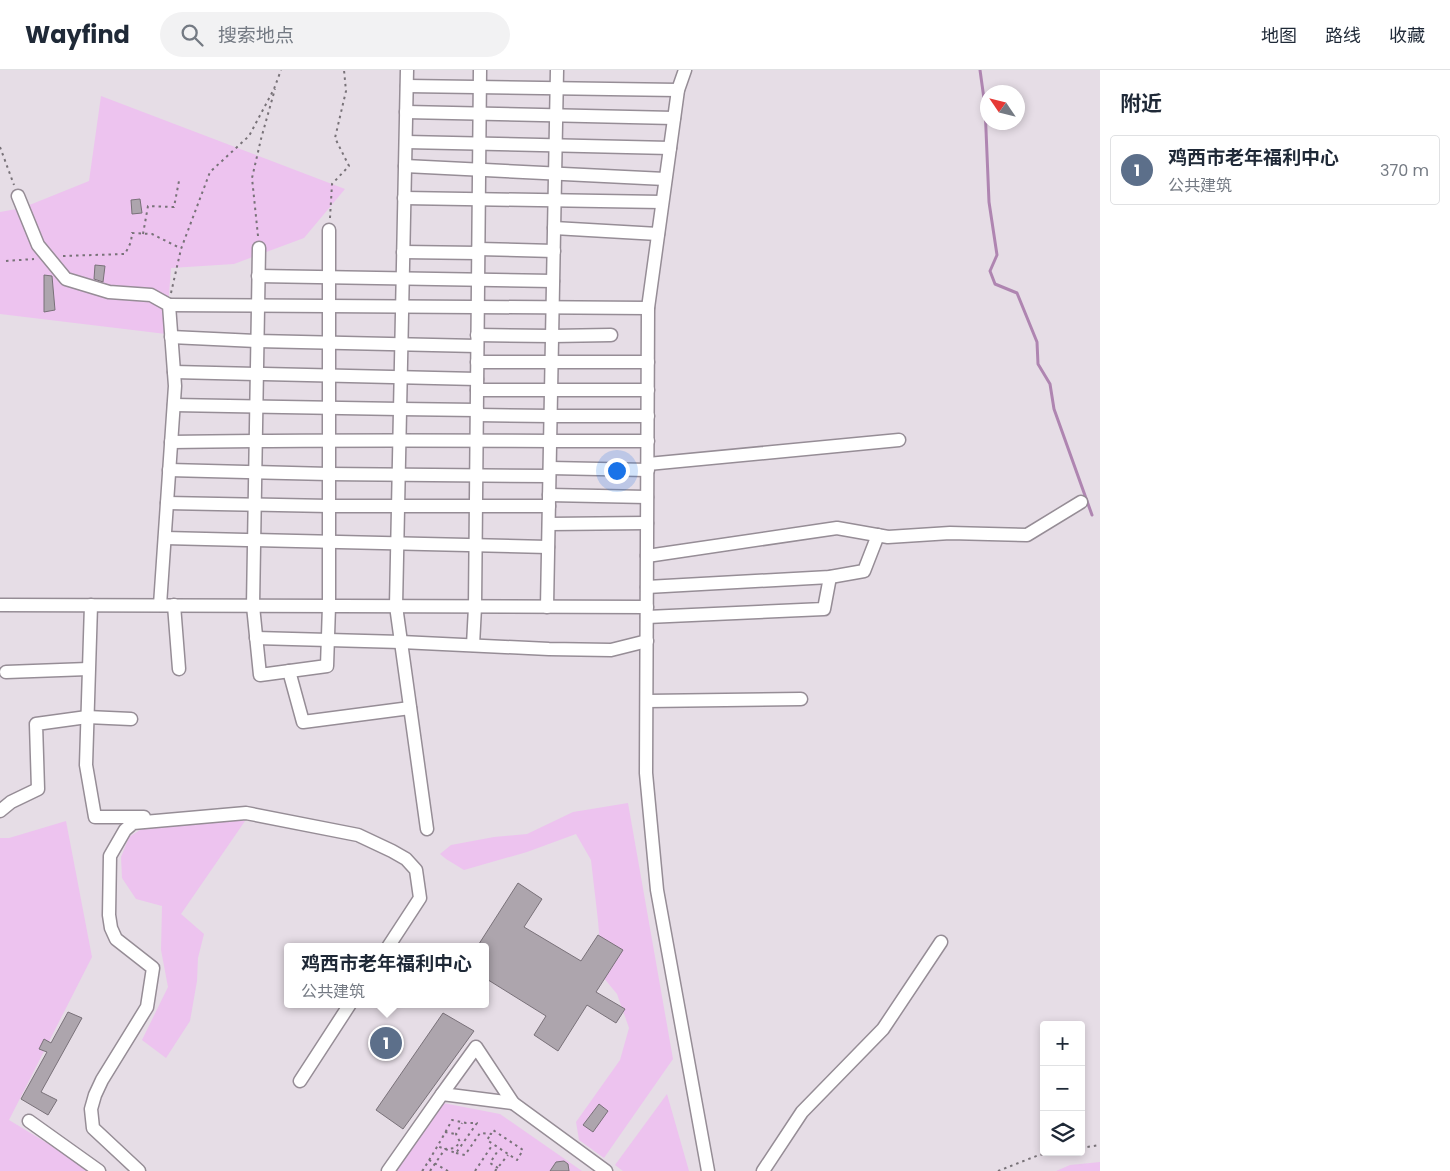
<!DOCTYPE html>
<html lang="zh">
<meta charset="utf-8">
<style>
body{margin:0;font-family:Poppins,"Noto Sans SC",sans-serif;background:#f2f2f3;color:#1f2937}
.controls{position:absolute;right:15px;bottom:15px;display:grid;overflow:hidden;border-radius:5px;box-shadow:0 2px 8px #0003}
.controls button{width:45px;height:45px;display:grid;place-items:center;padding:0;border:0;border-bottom:1px solid #e0e1e3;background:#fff;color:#1f2937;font:25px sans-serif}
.compass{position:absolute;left:980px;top:15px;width:45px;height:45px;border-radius:50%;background:#fff;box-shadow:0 2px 8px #0003;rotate:305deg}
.you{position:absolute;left:616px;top:400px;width:18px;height:18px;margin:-12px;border:4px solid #fff;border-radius:50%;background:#1a73e8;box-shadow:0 0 0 8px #1a73e833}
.badge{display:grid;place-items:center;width:32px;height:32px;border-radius:50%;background:#d93025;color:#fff;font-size:16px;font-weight:700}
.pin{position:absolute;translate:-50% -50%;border:2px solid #fff;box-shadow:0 1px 5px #0006}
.popup{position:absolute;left:284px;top:873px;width:205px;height:65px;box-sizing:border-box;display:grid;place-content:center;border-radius:5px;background:#fff;filter:drop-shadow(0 1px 4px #0005);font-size:16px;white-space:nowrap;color:#747a83}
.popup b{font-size:19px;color:#1f2937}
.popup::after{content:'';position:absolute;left:50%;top:100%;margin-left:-10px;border:10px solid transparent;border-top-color:#fff}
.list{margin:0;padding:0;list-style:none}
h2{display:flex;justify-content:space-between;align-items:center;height:65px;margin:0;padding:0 20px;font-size:21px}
h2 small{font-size:16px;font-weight:400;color:#747a83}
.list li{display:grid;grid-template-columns:32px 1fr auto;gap:15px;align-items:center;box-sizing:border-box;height:70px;margin:0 10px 10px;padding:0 10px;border:1px solid #e0e1e3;border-radius:5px}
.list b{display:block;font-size:19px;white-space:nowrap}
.list p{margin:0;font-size:16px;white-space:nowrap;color:#747a83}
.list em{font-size:16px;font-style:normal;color:#747a83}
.icon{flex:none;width:28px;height:28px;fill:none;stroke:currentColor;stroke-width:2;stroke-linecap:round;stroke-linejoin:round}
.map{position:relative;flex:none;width:1100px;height:1101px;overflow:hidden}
header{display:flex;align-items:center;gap:30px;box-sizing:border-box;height:70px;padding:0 25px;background:#fff;border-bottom:1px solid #e0e1e3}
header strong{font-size:24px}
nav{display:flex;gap:28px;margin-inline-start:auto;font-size:18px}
.search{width:350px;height:45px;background:#f2f2f3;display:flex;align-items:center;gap:12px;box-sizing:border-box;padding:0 18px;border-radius:28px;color:#747a83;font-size:19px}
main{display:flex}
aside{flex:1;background:#fff}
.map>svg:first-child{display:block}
</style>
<header>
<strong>Wayfind</strong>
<div class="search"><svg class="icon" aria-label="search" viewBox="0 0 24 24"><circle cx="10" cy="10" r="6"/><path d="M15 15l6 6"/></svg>搜索地点</div>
<nav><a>地图</a><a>路线</a><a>收藏</a></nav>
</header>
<main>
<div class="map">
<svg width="1100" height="1101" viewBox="0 0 1100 1101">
<rect width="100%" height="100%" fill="#e6dde6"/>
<g fill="#edc3ef">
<polygon points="101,26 345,119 304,168 234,194 171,198 166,264 0,244 0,142 22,138 89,111"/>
<polygon points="628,733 673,989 604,1088 579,1070 576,1052 620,990 629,958 617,924 603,907 598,851 591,790 576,764 527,782 464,800 446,789 440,784 451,775 494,767 527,764 573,742"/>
<polygon points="222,747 245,751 181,844 204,864 198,888 197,911 190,951 166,988 142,970 168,917 161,880 162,836 136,829 122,808 121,787 129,767 143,758"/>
<polygon points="66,751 92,887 9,1050 52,1076 87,1101 0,1101 0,768 9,768"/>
<polygon points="667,1024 689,1101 623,1101 615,1095"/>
<polygon points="443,1033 500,1044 582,1101 395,1101"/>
<polygon points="1100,1092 1100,1101 1056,1101 1070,1095"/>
</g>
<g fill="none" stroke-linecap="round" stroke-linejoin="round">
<polyline stroke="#af85b1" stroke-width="3" points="980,0 985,36 989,132 997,185 990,201 995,214 1017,223 1037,272 1038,294 1050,314 1054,339 1092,445"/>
</g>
<g fill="#ada5ad" stroke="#797179">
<polygon points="140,129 142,143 132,144 131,130"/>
<polygon points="95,195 105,196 103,212 94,209"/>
<polygon points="44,205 52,206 55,240 44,242"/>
<polygon points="518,813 542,829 524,857 581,891 598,865 623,880 596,922 625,939 616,953 587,935 558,981 534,965 546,946 485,908 485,877 477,877"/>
<polygon points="68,942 82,948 41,1022 57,1030 48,1045 21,1029 47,982 39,979 44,969 51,973"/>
<polygon points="443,943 474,961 403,1059 376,1040"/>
<polygon points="599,1034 608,1041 593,1062 583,1055"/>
<polygon points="564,1091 568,1094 569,1101 550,1101 556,1092"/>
</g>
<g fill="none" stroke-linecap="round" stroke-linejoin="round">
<g stroke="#968d96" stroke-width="15">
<g id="minor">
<polyline points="407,0 396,536 427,759"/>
<polyline points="685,0 678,20 648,238 646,703 657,820 708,1101"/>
<polyline points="407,16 678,20"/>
<polyline points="406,42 674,48"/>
<polyline points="406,72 670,78"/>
<polyline points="405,96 665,109"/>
<polyline points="18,126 38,175 66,209 109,222 151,225 169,235 175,316 160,535"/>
<polyline points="404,128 662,132"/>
<polyline points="554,158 658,164"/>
<polyline points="259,178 253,536 260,605 327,596 329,536 329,160"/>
<polyline points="478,179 554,181"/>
<polyline points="403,182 478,183"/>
<polyline points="258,206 553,211"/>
<polyline points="169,235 648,238"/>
<polyline points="477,265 552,266 611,265"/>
<polyline points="171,267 257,271 477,276"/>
<polyline points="477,292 648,292"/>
<polyline points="174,302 477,309"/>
<polyline points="477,320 648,320"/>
<polyline points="174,335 400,339 477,340"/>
<polyline points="477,345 550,346 648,346"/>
<path d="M171,372C330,369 489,371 648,371"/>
<polyline points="648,394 899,370"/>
<polyline points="550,398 648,400"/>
<polyline points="169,400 329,404 549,406"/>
<polyline points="549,425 647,427"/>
<polyline points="167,433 329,436 549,436"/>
<polyline points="549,454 647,453"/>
<polyline points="165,468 548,477"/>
<polyline points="647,486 837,458 888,467 950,463 1027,465 1081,432"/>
<polyline points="647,517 830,507 864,501 878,465"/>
<polyline points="0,535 647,537"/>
<polyline points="91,535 86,695 95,747 144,747"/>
<polyline points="174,535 179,599"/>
<polyline points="547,537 557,0"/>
<polyline points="647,547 824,539 830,507"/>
<polyline points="256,568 401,572 549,579 611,580 647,571"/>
<polyline points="473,575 475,537 480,0"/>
<polyline points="289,601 303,652 410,638"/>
<polyline points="6,602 88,599"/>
<polyline points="647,631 801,629"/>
<polyline points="0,741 11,732 38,719 36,654 87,647 131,649"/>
<polyline points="300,1011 350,934"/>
<polyline points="442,1024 476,977 513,1033 606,1101"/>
<polyline points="29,1051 99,1101"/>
<polyline points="139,1101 93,1058 91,1039 95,1025 102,1010 147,937 153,898 116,869 111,858 109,845 110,786 125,760 133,753 246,743 358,765 392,781 406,789 416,800 420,828 388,877"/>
<polyline points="388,1101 442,1024 513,1033"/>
<polyline points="763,1101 802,1042 883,959 941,872"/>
</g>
</g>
<g stroke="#787278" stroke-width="2" stroke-dasharray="2.5 4" stroke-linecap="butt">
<polyline points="0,77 14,115"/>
<polyline points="330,148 332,114 349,96 335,68 346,21 344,0"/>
<polyline points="143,164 148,136 174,137 179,111"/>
<polyline points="258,166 252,108 261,69 275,19"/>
<polyline points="63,186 125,184 131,172 132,163 152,164 180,178"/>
<polyline points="6,191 34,189"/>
<polyline points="171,223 181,179 210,102 249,66 274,19 281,0"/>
<polyline points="445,1062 455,1064"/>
<polyline points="1081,1078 1100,1075"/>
<polyline points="456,1083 465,1085 480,1063 491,1064 493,1060 523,1080 517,1090 487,1070 491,1064"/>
<polyline points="429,1090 448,1101"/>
<polyline points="498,1098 490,1093 499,1079"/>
<path d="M422,1101L423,1100C433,1084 443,1067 452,1050L466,1053H477L456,1083L437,1076"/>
<polyline points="430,1101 445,1079 455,1078 460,1072 456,1064 462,1053"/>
<polyline points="475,1101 493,1074"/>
<polyline points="495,1101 508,1085"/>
<polyline points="998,1101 1039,1085 1057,1082"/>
</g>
<use href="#minor" stroke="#fff" stroke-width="12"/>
</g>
</svg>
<div class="controls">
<button>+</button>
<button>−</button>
<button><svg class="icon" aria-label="layers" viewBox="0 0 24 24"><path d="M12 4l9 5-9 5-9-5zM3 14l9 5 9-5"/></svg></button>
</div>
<svg class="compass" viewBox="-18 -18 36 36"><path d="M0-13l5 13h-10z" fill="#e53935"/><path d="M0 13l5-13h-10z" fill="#747a83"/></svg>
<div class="you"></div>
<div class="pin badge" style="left:386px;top:973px;background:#5c6f8a">1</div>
<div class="popup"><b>鸡西市老年福利中心</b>公共建筑</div>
</div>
<aside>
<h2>附近<small></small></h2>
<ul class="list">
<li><span class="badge" style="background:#5c6f8a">1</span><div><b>鸡西市老年福利中心</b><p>公共建筑</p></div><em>370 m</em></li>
</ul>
</aside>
</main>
